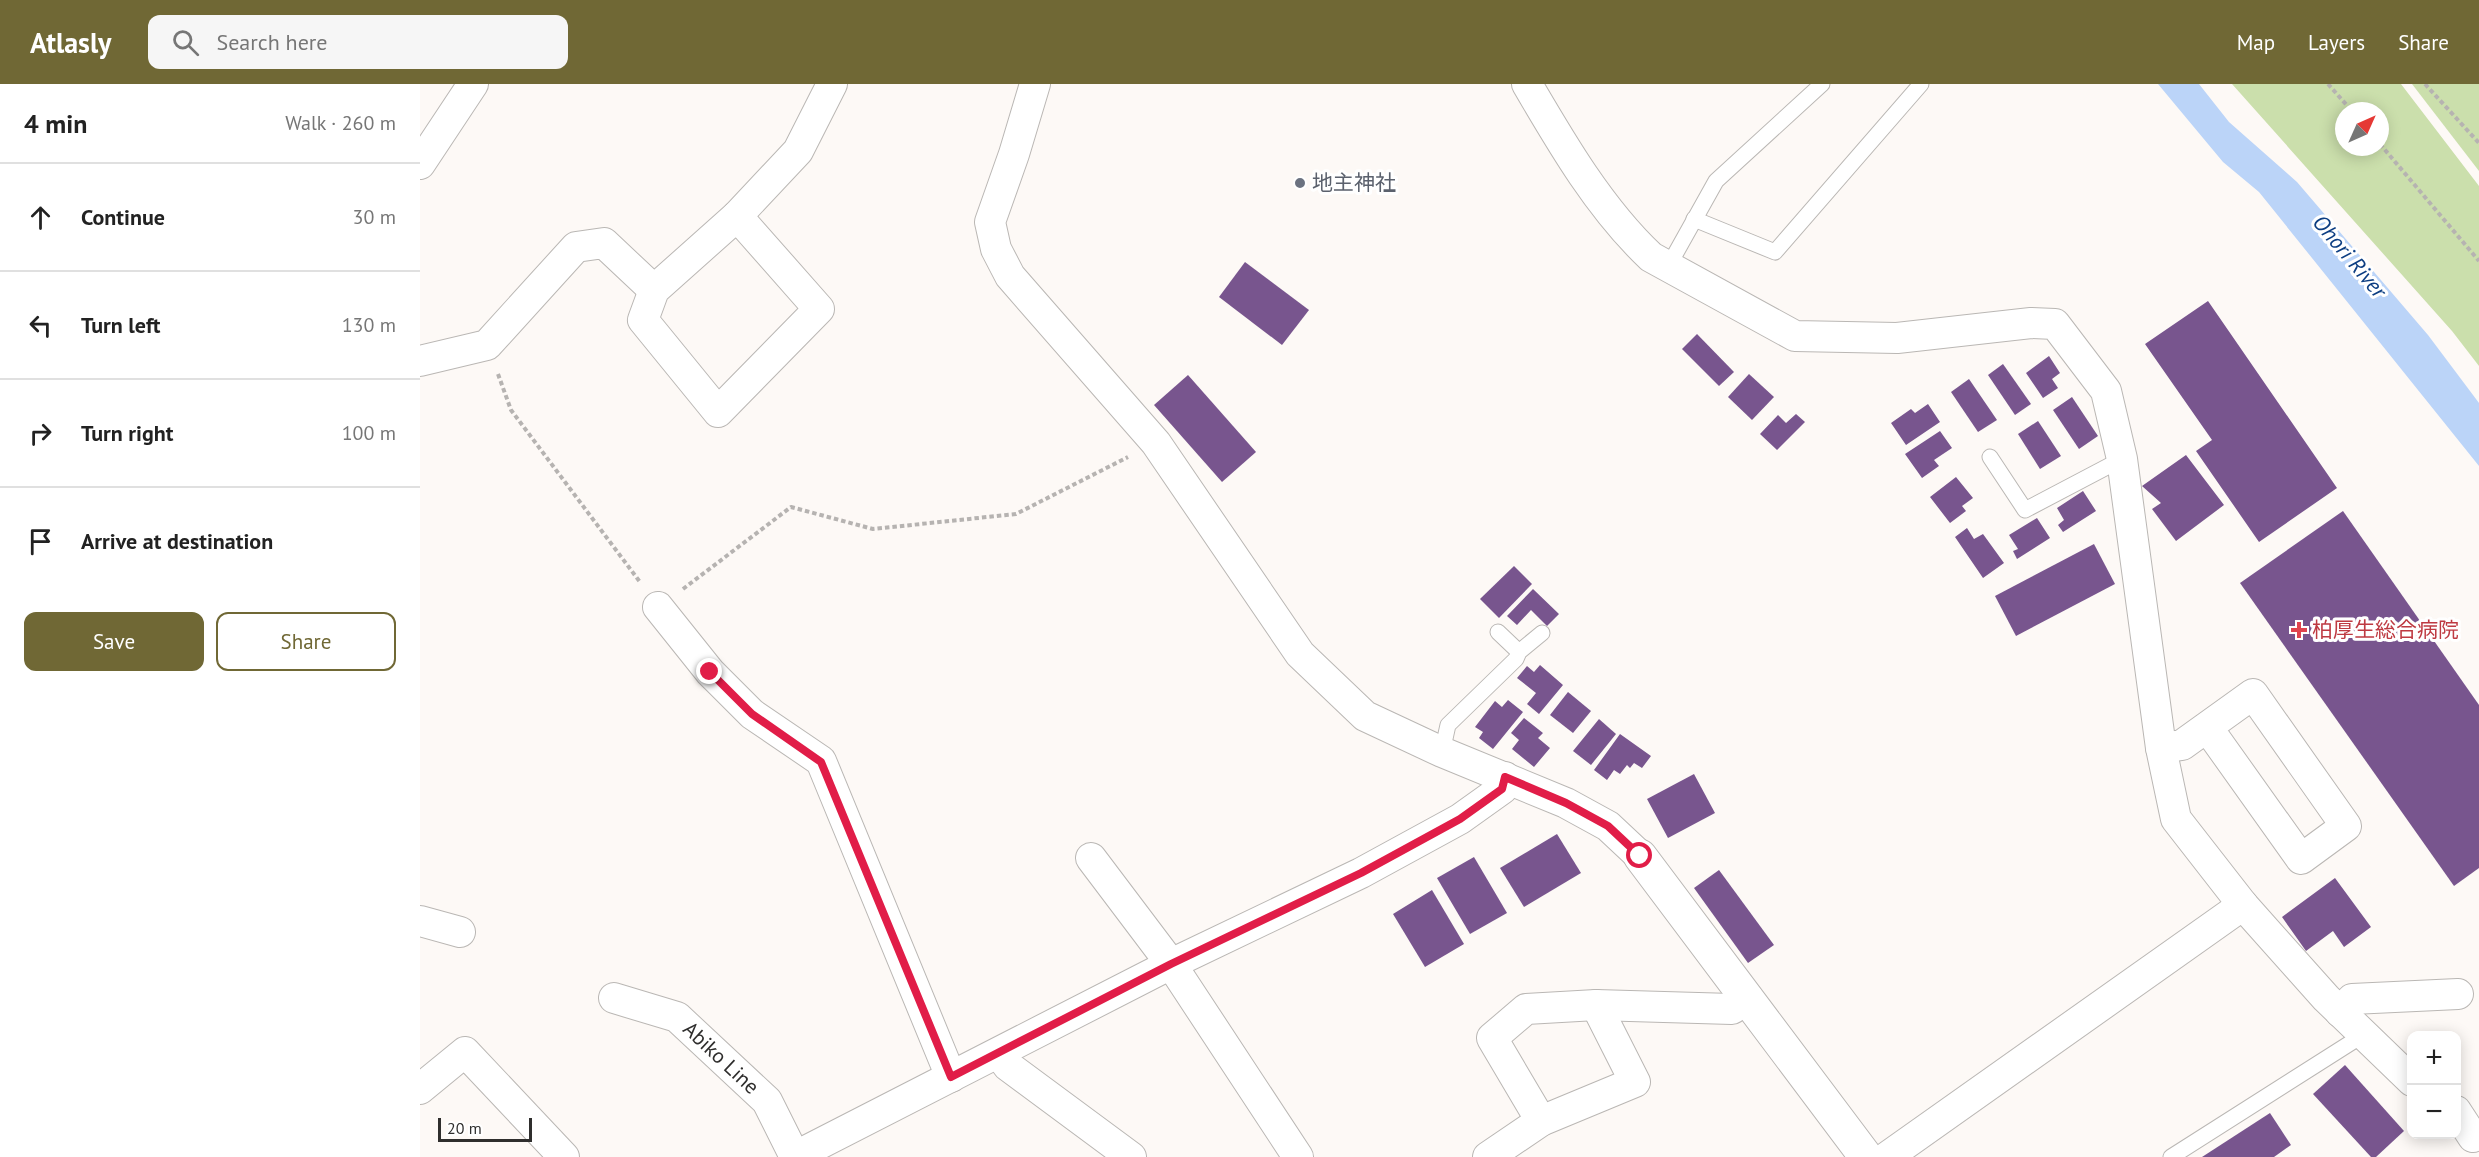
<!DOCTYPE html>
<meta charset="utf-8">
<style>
body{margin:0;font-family:"PT Sans","Noto Sans JP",sans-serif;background:#f6f6f6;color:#222}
.controls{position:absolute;right:18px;bottom:18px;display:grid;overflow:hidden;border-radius:12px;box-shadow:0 3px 15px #0003}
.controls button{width:54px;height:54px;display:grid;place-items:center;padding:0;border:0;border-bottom:2px solid #e0e0e0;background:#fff;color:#222;font:30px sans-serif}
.compass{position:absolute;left:1915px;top:18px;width:54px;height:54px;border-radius:50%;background:#fff;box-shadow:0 3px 15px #0003;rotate:45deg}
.scale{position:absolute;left:18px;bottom:15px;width:94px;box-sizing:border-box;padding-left:6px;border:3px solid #2f2e2d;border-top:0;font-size:16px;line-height:21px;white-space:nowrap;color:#2f2e2d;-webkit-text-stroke:4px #fff;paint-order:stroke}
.stop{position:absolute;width:18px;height:18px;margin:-14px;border:4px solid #e11d48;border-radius:50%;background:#fff}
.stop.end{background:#e11d48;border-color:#fff;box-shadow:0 2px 6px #0008}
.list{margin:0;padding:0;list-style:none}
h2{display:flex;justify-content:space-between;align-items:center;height:78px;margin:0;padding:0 24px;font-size:26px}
h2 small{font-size:20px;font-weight:400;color:#767676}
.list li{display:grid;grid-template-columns:39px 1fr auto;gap:18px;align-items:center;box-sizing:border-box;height:108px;padding:0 24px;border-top:2px solid #e0e0e0}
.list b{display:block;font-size:22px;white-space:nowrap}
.list em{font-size:20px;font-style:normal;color:#767676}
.actions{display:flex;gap:12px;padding:18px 24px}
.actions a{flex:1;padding:14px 0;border:2px solid #706835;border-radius:12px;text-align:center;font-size:21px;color:#706835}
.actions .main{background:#706835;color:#fff}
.icon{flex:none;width:33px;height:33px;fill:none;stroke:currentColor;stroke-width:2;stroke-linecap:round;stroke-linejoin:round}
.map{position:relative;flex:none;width:2059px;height:1073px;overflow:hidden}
header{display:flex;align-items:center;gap:36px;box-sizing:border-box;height:84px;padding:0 30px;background:#706835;color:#fff}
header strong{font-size:28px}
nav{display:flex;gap:33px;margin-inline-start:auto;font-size:21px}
.search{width:420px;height:54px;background:#f6f6f6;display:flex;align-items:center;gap:15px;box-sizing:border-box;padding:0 21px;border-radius:12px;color:#767676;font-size:22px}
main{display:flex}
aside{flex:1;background:#fff}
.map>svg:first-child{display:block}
</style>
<header>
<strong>Atlasly</strong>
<div class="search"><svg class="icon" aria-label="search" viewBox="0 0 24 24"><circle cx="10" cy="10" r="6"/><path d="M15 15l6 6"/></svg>Search here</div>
<nav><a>Map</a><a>Layers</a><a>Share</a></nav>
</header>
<main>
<aside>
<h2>4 min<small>Walk · 260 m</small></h2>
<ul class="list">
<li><svg class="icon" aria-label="ahead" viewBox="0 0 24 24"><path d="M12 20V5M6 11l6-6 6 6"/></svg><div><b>Continue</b></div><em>30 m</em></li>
<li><svg class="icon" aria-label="left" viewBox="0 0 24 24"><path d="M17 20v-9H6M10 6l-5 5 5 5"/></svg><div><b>Turn left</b></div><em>130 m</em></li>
<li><svg class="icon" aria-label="right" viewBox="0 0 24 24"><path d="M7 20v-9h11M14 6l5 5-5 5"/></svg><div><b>Turn right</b></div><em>100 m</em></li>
<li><svg class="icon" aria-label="arrive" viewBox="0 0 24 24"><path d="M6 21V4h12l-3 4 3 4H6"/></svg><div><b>Arrive at destination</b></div></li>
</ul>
<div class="actions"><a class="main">Save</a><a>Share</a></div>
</aside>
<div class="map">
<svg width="2059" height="1073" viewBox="0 0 2059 1073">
<rect width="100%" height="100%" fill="#fdf9f6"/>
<g fill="#cbdfac" fill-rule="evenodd">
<path d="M1812,0H1981L2059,102V282L2032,247ZM1924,27H1960V63H1924Z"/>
<polygon points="1992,0 2059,0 2059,87"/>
</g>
<polygon fill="#bbd4f8" points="1738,0 1779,0 1809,38 1877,98 2008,251 2059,319 2059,382 1839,108 1803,78"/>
<g fill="#78558e">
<polygon points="825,178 889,226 862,261 799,213"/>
<polygon points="1788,217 1917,404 1839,458 1776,367 1792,356 1725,260"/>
<polygon points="1277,250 1314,288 1299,302 1262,265"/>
<polygon points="1629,272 1640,289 1632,295 1638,304 1623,314 1606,289"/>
<polygon points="1583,280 1611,320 1595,331 1568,291"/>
<polygon points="1329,290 1354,313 1332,336 1308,313"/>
<polygon points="768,291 836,368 802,398 734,321"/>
<polygon points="1549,295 1577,336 1558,348 1531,308"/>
<polygon points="1652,313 1678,352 1659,365 1633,326"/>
<polygon points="1508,320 1520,338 1486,361 1471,339 1491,325 1495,329"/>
<polygon points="1376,330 1385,338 1357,366 1340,350 1358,331 1366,339"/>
<polygon points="1618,337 1641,372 1620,385 1598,350"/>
<polygon points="1520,347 1532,364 1514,376 1519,382 1502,394 1485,370"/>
<polygon points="1766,371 1804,421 1756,457 1732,425 1741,419 1722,402"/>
<polygon points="1536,393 1553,414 1542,422 1546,427 1530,439 1510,413"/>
<polygon points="1663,407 1676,427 1643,448 1638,441 1644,436 1637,424"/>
<polygon points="1923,427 2059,621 2059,784 2034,802 1820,499"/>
<polygon points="1617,434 1630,454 1597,475 1593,467 1598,465 1589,451"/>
<polygon points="1547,444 1554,455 1563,450 1584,479 1563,494 1535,453"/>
<polygon points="1674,460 1695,500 1596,552 1575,512"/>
<polygon points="1094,482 1112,500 1079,534 1060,515"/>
<polygon points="1113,505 1139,530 1127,542 1111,526 1097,541 1087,532"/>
<polygon points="1120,581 1143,601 1119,630 1107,620 1116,609 1097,594 1107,582 1114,588"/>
<polygon points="1148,608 1171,627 1153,649 1130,631"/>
<polygon points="1088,616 1103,628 1073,665 1059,654 1063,648 1055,643 1075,617 1082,623"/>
<polygon points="1104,634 1123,649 1118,654 1130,664 1114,683 1092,665 1099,656 1091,649"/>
<polygon points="1179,635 1196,650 1171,681 1153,667"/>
<polygon points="1200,650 1231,672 1222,684 1214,679 1210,684 1207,681 1200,690 1194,686 1187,696 1174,686"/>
<polygon points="1274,690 1295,729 1248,754 1227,715"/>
<polygon points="1137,750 1161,789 1104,823 1080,784"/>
<polygon points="1054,773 1087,829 1050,850 1017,794"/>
<polygon points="1299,786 1354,861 1328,879 1274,804"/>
<polygon points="1915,794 1951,843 1924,863 1913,847 1886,867 1862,833"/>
<polygon points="1012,806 1044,860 1005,883 973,830"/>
<polygon points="1925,981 1984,1047 1956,1073 1951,1073 1893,1010"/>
<polygon points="1850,1029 1871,1061 1854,1073 1782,1073"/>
</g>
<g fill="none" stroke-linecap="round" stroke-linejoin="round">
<g stroke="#bab7b4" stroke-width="17">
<g id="service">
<polyline points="1274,135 1355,168 1501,0"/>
<polyline points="1251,184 1253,174 1296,97 1402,0"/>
<polyline points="1570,373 1605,426 1702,375"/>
<polyline points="1078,548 1099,568"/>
<polyline points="1022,668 1028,641 1096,575 1099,568 1122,549"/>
<polyline points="1751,1073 1943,951"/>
</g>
</g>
<g stroke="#bab7b4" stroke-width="32">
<g id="minor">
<polyline points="615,0 594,70 570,138 576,165 590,192 736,359 880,570 945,632 1022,668 1146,719 1188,742 1220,772"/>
<path d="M1107,0C1142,60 1180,125 1231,173L1375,252L1477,254L1611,239L1635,240L1686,307L1702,375L1741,664L1756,735L1823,821L1906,914L1992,997"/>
<polyline points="0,80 53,0"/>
<polygon points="317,132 399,225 298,328 223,236 234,206"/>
<polyline points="317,132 378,67 412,0"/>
<polyline points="0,277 67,261 156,163 184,159 234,206"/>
<polyline points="238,523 290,588 332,630 401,677 531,993"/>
<polyline points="1741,664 1762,661 1833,610 1926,742 1881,775 1787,643"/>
<polyline points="671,774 751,880 878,1073"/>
<polyline points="0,837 40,848"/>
<polyline points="194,914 257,933 347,1017 375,1073"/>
<polyline points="1920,928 1932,915 2038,910"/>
<polyline points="579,970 588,982 711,1073"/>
<polyline points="0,1005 45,968 144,1073"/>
<polyline points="2036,1027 2053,1053"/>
<polyline points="1121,1037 1072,954 1106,925 1176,921 1312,925 1328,914"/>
<polyline points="374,1073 751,880 941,789 1040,735 1082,705 1085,693"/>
<polyline points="1068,1073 1121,1037 1215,998 1176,921"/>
<polyline points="1467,1073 1823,821"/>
</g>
</g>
<g stroke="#bab7b4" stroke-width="35">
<polyline id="tertiary" points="1220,772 1446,1073"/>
</g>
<g stroke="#b6b3b1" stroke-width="4" stroke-dasharray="4.5 3" stroke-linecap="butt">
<polyline points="1908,0 1932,27"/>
<polyline points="2005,0 2059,59"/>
<polyline points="1960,60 2059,177"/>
<polyline points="78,290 91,326 220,498"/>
<polyline points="263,505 371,423 453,445 596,430 708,373"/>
</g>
<use href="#service" stroke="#fff" stroke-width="15"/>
<use href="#minor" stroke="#fff" stroke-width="30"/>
<use href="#tertiary" stroke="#fff" stroke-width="33"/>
</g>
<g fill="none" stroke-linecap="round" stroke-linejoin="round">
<polyline stroke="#e11d48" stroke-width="8" points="290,588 332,630 401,678 531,993 751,880 941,789 1040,735 1082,705 1085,693 1146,719 1188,742 1220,772"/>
</g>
<circle fill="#6b7280" stroke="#fff" stroke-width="2" cx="880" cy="99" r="6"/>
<path fill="#e0444e" stroke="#fff" stroke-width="2" d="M1876 537h6v6h6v6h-6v6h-6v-6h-6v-6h6z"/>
<g text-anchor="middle" stroke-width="6" stroke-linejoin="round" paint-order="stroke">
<g font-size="21" fill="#5b616d" stroke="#fff" text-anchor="start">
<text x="892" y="106">地主神社</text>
</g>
<g font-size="21" fill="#be3a42" stroke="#fff" text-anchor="start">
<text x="1892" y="553">柏厚生総合病院</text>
</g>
<g font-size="21" fill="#2f2e2d" stroke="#fff">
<text transform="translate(301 974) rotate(43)" y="7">Abiko Line</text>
</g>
<g font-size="22" font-style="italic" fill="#0d3e82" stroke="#fff">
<text transform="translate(1930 172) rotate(50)" y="8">Ohori River</text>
</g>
</g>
</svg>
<div class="controls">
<button>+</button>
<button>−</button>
</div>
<svg class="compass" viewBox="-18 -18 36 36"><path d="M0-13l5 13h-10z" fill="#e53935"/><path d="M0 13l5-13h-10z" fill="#767676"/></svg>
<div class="scale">20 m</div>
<div class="stop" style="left:1220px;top:772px"></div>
<div class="stop end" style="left:290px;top:588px"></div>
</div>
</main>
